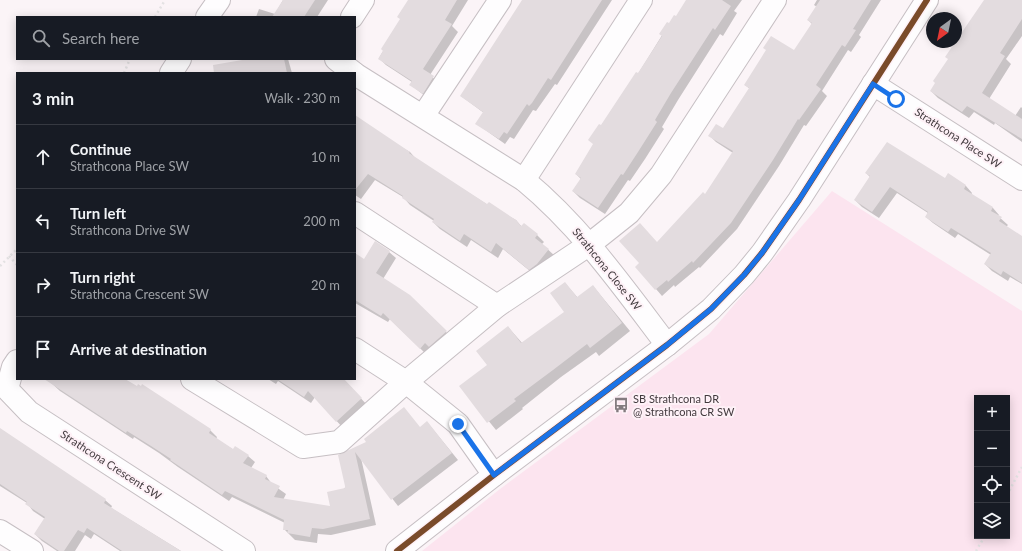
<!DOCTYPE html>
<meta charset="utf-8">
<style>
body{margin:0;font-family:Lato,sans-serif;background:#242831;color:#f1f3f6}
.controls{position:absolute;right:12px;bottom:12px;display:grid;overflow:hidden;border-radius:0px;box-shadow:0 2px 10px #0003}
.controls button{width:36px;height:36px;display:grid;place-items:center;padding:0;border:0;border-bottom:1px solid #363941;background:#171b24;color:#f1f3f6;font:20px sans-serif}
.compass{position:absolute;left:926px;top:12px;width:36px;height:36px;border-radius:50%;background:#171b24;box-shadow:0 2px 10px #0003;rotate:213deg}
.stop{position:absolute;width:12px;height:12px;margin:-9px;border:3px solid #1a73e8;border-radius:50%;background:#fff}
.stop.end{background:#1a73e8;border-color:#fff;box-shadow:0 1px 4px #0008}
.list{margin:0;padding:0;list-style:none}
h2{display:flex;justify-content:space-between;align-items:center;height:52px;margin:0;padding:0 16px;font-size:17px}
h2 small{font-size:13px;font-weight:400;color:#9ea1a6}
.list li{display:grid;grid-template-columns:26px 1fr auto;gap:12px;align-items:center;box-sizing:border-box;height:64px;padding:0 16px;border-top:1px solid #363941}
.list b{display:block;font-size:15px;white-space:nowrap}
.list p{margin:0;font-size:13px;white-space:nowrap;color:#9ea1a6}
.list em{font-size:13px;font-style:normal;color:#9ea1a6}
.icon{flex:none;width:22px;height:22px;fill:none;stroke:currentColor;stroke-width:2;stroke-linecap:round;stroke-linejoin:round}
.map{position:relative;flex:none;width:1022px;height:551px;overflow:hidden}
.search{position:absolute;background:#171b24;box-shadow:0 2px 10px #0003;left:16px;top:16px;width:340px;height:44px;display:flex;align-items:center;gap:10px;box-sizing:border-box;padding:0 14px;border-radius:0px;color:#9ea1a6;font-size:15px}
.panel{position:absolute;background:#171b24;box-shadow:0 2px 10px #0003;left:16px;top:72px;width:340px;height:308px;border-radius:0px}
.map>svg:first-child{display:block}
</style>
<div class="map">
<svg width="1022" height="551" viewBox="0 0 1022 551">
<rect width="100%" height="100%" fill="#fbf4f7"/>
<path fill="#fce4ef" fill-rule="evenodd" d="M832,191L1022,311V551H422L500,489L709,334ZM977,398H1007V536H977Z"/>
<g fill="#0003">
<polygon points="283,0 328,0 317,17 256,17 259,9 275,14"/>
<polygon points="409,0 468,0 452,26 458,32 430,75 440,84 430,100 411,85 412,82 386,65 379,58 401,20"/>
<polygon points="523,0 612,0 557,85 555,84 536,111 533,110 514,139 510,137 505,144 477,124 484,113 461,96"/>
<polygon points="687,0 742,0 734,11 737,13 723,36 720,34 678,100 662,127 664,129 645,159 630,181 628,180 605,214 580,198 573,191 581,179 576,174 594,145 601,126 638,74 669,24 676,18"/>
<polygon points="817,0 881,0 859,35 861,37 851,52 848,50 822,91 827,96 806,126 804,125 779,166 737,229 700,268 699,267 675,287 674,285 662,296 656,289 657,243 706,196 733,153 716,142 710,136 723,129 750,89 745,85 794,52 812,24 808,20 817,7 814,5"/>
<polygon points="991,0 1022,0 1022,36 1006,59 1011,64 989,99 1015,116 1021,107 1022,108 1022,142 995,123 994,125 974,112 969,118 938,98 931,91"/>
<polygon points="254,59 288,59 292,73 239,73"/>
<polygon points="355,121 410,152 417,160 488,205 516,220 522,227 537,235 544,242 542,244 556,257 536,276 503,249 498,258 471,240 467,247 440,229 433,222 434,221 410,205 403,197 375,180 361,199 355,195"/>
<polygon points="866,173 946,179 949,175 966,186 972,193 971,195 993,208 999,215 998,216 1008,225 1006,227 1022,237 1022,284 1010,277 1008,281 992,271 985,264 991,255 958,234 955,238 933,223 926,217 928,213 897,193 879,218 862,207 855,200 870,177"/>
<polygon points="389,252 396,258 383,279 409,296 452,338 427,355 390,319 388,322 355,303 355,255 364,261"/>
<polygon points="565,283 578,298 593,286 630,331 599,356 596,352 561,377 522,408 523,409 496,430 461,387 488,366 508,327 523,344 566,312"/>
<polygon points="47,379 123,379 210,430 217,437 216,439 234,450 248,456 255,462 251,468 266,476 272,484 286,494 283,500 331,507 346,486 339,456 420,428 427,422 458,460 398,506 361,458 376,525 331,535 318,534 317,543 295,540 284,529 285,523 232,497 229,501 178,467 159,453 134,437 133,439 60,391"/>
<polygon points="268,379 343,379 368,406 343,428 315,397 311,403 278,381 276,384"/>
<polygon points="0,430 105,500 112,506 111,508 181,551 120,551 94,534 91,539 85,535 75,551 57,551 42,541 35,534 45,519 33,511 27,503 0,486"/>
</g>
<g fill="#e3dcdf">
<polygon points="283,0 315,0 304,17 272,17"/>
<polygon points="408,0 457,0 445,20 452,24 423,69 434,76 423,94 409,85 412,81 378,59 383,51 381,49 400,19 397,17"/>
<polygon points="522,0 602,0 551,80 548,78 532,103 529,106 527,104 507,134 504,132 499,139 475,124 483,112 460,96"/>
<polygon points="686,0 722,0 731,6 715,30 713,28 671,93 655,120 657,122 638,152 623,175 621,174 598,208 572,191 581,178 575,174 593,144 588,140 599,124 601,125 636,72 638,73 662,36 659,34 667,22 669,23 674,15 676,16"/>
<polygon points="820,0 871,0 853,29 856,30 845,47 842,45 816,85 821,89 799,120 798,119 773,160 731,223 693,263 692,261 668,282 667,280 655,290 635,267 639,263 619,241 640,223 657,242 703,192 705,194 733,151 708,136 716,124 723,128 749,88 744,85 766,50 763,48 771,36 794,50 812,23 807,20"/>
<polygon points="984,0 1022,0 1022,19 1000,53 1005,56 982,93 1022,119 1022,139 967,106 962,112 930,91 935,83 933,81 948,59 945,57"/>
<polygon points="248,59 284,59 287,73 214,73 213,65"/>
<polygon points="355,115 410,152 409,153 487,204 489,202 516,220 521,226 524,223 538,234 535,238 549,249 537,264 529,270 496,243 491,252 464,234 460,241 432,222 434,219 402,198 403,196 368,174 355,190"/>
<polygon points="887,142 945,178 948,173 966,185 964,189 993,207 991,211 1002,217 999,221 1022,236 1022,283 1003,271 1001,275 984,264 991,253 951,228 948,232 925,217 928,212 890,187 872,212 854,200 870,176 865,173"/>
<polygon points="375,241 390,251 376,273 410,295 447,331 429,347 425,343 420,349 383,313 381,316 355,300 355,253 364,259"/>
<polygon points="565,282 577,297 593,285 622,323 590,348 587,344 553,370 514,399 516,401 487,423 459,386 487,365 476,351 508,326 521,343 564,312 550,293"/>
<polygon points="44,379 125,379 137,386 138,384 141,386 142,384 211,429 209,433 233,449 235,446 249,455 243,463 267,475 265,479 280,486 274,497 330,506 327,492 345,488 345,486 338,455 366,442 364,439 404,407 420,427 427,421 452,453 391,500 355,452 370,519 323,529 312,528 310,537 287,533 288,530 283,530 284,520 225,491 222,495 170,460 171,459 151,446 127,431 126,433"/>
<polygon points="277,379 344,379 362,398 336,422 308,391 304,397"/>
<polygon points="0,428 106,499 104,503 181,551 122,551 87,528 84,533 78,530 64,551 59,551 34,534 45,517 25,504 27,502 0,484"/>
</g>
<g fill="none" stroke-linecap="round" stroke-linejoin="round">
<g stroke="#c6bfc3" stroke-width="24">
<g id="minor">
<polyline points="207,17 219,0"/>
<polyline points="352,17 363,0"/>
<polyline points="336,59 354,73"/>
<polyline points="171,73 180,59"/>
<path d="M355,74L524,180C581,227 623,287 667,345"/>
<polyline points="873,84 1022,179"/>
<polyline points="423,116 500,0"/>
<polyline points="524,180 641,0"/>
<polyline points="355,213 497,306"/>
<polyline points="355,349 406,382 458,424 494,475"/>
<polyline points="17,361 13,367 7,389 29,412 244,551"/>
<polyline points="192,379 303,447 339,442 406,382 497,306 590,244 629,213 661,175 775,0"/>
<polyline points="0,531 32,551"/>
<polyline points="397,551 494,475 667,345 711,309 744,275 762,253 799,200 927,0"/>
</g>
</g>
<g stroke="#e4e2e3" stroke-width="2.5" stroke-dasharray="2 3" stroke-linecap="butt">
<polyline points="155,17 165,0"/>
<polyline points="124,73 130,59"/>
<polyline points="9,256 17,265"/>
<polyline points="0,266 17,249"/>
<polyline points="1007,495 1022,467"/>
<polyline points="976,551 985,536"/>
</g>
<use href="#minor" stroke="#fefdfe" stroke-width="22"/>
<g stroke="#fef1f7" stroke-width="9">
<polyline id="bus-1" points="397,551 494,475 667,345 711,309 744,275 762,253 799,200 927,0"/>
</g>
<use href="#bus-1" stroke="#7a4b2a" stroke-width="6"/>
</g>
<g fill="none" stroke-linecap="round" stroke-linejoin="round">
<polyline stroke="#1a73e8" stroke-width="5" points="458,424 494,475 667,345 711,309 744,275 762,253 799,200 873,84 896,99"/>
</g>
<defs>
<g id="bus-bare" transform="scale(1.2)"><path d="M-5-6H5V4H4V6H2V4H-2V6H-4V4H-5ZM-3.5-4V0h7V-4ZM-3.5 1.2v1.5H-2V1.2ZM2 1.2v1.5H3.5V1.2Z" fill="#837b7f" stroke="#fef1f7" stroke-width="2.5" paint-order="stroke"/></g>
</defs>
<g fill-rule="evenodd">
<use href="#bus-bare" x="621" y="405"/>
</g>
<g text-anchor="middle" stroke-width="4" stroke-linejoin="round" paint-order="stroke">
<g font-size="11" fill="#423a3e" stroke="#fef1f7">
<text transform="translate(958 138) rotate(33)" y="4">Strathcona Place SW</text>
<text transform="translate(607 269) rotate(51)" y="4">Strathcona Close SW</text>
<text transform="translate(111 465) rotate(33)" y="4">Strathcona Crescent SW</text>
</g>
<g font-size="11" fill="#423a3e" stroke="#fef1f7" text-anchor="start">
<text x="633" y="403">SB Strathcona DR<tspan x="633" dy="13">@ Strathcona CR SW</tspan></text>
</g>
</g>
</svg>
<div class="controls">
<button>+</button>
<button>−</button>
<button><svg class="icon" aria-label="locate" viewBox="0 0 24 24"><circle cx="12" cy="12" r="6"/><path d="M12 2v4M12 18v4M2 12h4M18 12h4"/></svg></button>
<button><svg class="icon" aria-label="layers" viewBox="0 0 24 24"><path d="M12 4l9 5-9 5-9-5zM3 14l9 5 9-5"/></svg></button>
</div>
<svg class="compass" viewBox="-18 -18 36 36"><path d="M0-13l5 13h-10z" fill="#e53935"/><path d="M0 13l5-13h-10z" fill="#9ea1a6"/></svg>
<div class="stop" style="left:896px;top:99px"></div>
<div class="stop end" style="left:458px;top:424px"></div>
<div class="search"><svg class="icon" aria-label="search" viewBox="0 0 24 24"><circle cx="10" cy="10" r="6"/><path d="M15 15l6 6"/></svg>Search here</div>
<section class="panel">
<h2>3 min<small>Walk · 230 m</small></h2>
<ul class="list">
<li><svg class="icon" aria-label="ahead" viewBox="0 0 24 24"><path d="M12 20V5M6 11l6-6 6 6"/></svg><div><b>Continue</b><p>Strathcona Place SW</p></div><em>10 m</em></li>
<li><svg class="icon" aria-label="left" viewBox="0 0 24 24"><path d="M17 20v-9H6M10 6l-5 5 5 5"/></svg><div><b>Turn left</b><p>Strathcona Drive SW</p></div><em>200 m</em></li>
<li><svg class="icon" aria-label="right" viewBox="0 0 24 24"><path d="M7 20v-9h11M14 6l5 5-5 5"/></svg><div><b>Turn right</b><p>Strathcona Crescent SW</p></div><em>20 m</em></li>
<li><svg class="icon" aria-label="arrive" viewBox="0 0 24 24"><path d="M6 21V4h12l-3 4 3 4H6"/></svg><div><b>Arrive at destination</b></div></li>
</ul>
</section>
</div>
